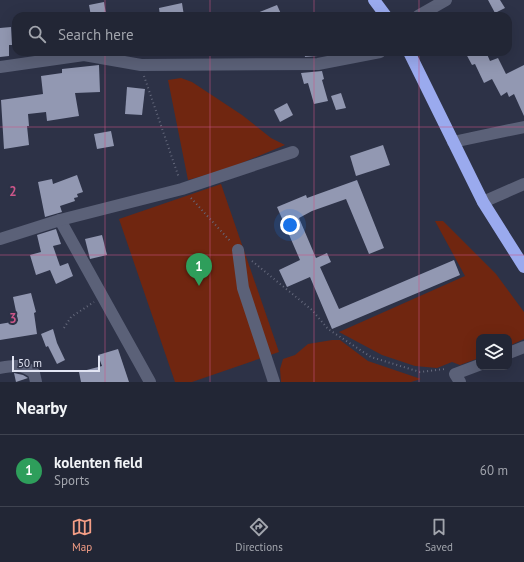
<!DOCTYPE html>
<style>
body{margin:0;font-family:"PT Sans",sans-serif;background:#2e3241;color:#f1f3f6}
.controls{position:absolute;right:12px;bottom:12px;display:grid;overflow:hidden;border-radius:8px;box-shadow:0 4px 16px #0002}
.controls button{width:36px;height:36px;display:grid;place-items:center;padding:0;border:0;border-bottom:1px solid #3f4350;background:#222635;color:#f1f3f6;font:20px sans-serif}
.scale{position:absolute;left:12px;bottom:10px;width:88px;box-sizing:border-box;padding-left:4px;border:2px solid #e2e5f3;border-top:0;font-size:11px;line-height:14px;white-space:nowrap;color:#e2e5f3;-webkit-text-stroke:3px #2d3247;paint-order:stroke}
.you{position:absolute;left:290px;top:225px;width:14px;height:14px;margin:-10px;border:3px solid #fff;border-radius:50%;background:#1a73e8;box-shadow:0 0 0 6px #1a73e833}
.badge{display:grid;place-items:center;width:26px;height:26px;border-radius:50%;background:#f49e86;color:#fff;font-size:13px;font-weight:700}
.pin{position:absolute;translate:-50% -33px;filter:drop-shadow(0 1px 2px #0008)}
.pin::after{content:'';position:absolute;top:21px;width:14px;height:12px;background:inherit;clip-path:polygon(0 0,100% 0,50% 100%)}
.list{margin:0;padding:0;list-style:none}
h2{display:flex;justify-content:space-between;align-items:center;height:52px;margin:0;padding:0 16px;font-size:17px}
h2 small{font-size:13px;font-weight:400;color:#a2a5ad}
.list li{display:grid;grid-template-columns:26px 1fr auto;gap:12px;align-items:center;box-sizing:border-box;height:72px;padding:0 16px;border-top:1px solid #3f4350}
.list b{display:block;font-size:15px;white-space:nowrap}
.list p{margin:0;font-size:13px;white-space:nowrap;color:#a2a5ad}
.list em{font-size:13px;font-style:normal;color:#a2a5ad}
.icon{flex:none;width:22px;height:22px;fill:none;stroke:currentColor;stroke-width:2;stroke-linecap:round;stroke-linejoin:round}
.map{position:relative;flex:none;width:524px;height:382px;overflow:hidden}
.search{position:absolute;background:#222635;box-shadow:0 4px 16px #0002;left:12px;right:12px;top:12px;height:44px;display:flex;align-items:center;gap:10px;box-sizing:border-box;padding:0 14px;border-radius:12px;color:#a2a5ad;font-size:15px}
.sheet{height:124px;background:#222635}
nav{display:flex;justify-content:space-around;align-items:center;box-sizing:border-box;height:56px;border-top:1px solid #3f4350;background:#222635;font-size:11px;color:#a2a5ad}
nav a{display:grid;justify-items:center;gap:2px}
nav .on{color:#f49e86}
.map>svg:first-child{display:block}
</style>
<div class="map">
<svg width="524" height="382" viewBox="0 0 524 382">
<rect width="100%" height="100%" fill="#2d3247"/>
<g fill="#702610">
<polygon points="181,78 192,82 242,115 271,138 285,145 225,170 188,180 168,80"/>
<polygon points="221,184 279,352 192,382 175,382 119,219"/>
<polygon points="435,221 443,221 496,274 524,312 524,339 509,346 509,337 479,337 479,358 460,365 452,362 437,368 415,366 382,355 339,332 465,276"/>
<polygon points="332,340 340,340 368,361 421,379 411,382 281,382 280,369 283,359 295,355 308,344"/>
</g>
<g fill="#9298b2">
<polygon points="488,0 500,0 505,8 495,13"/>
<polygon points="104,2 106,14 91,16 89,5"/>
<polygon points="182,3 184,16 160,16 159,8"/>
<polygon points="277,5 282,16 250,16"/>
<polygon points="11,27 12,45 9,45 9,56 0,57 0,28"/>
<polygon points="304,52 317,52 318,56 305,57"/>
<polygon points="465,52 486,52 490,61 498,58 506,74 524,65 524,116 514,94 509,97 507,92 501,96 492,79 484,83 475,64 472,65"/>
<polygon points="99,65 100,92 75,93 79,116 47,121 46,112 28,114 29,126 27,126 29,145 4,149 1,100 43,94 41,76 62,73 62,69"/>
<polygon points="322,71 324,79 322,80 328,101 314,104 308,83 304,84 301,73"/>
<polygon points="127,87 145,89 142,115 125,114"/>
<polygon points="341,93 346,108 336,110 331,96"/>
<polygon points="287,103 293,115 280,122 274,110"/>
<polygon points="111,131 114,146 97,149 94,134"/>
<polygon points="383,145 390,165 356,176 350,156"/>
<polygon points="77,175 83,192 77,194 78,197 74,198 75,201 60,206 62,212 45,217 38,182 52,179 53,184"/>
<polygon points="357,180 384,248 369,254 346,199 312,211 299,218 316,258 327,253 331,262 320,267 339,309 454,260 460,275 332,329 310,277 287,287 279,270 300,260 277,207 306,195 307,198"/>
<polygon points="56,229 61,244 53,246 60,266 68,263 73,276 56,284 50,270 36,275 30,255 41,252 37,235"/>
<polygon points="102,235 107,255 90,259 85,239"/>
<polygon points="31,293 36,312 34,313 37,334 0,340 0,324 18,321 13,297"/>
<polygon points="53,329 57,343 65,360 57,364 48,346 46,347 41,334"/>
<polygon points="118,349 129,382 81,382 79,372 102,366 98,355"/>
<polygon points="14,373 23,375 28,378 16,382"/>
</g>
<g fill="none" stroke-linecap="round" stroke-linejoin="round">
<g stroke="#65697c" stroke-width="2" stroke-dasharray="1 3" stroke-linecap="butt">
<polyline points="144,76 179,178"/>
<polyline points="191,198 231,242"/>
<polyline points="252,261 312,310 328,329 371,357 420,372 445,369"/>
<polyline points="64,328 71,317 94,302"/>
</g>
<g stroke="#5b6178" stroke-width="12">
<polyline points="418,16 446,0"/>
<polyline points="0,67 84,55 141,65 318,64 380,52"/>
<polyline points="453,142 524,127"/>
<polyline points="483,202 524,184"/>
<polyline points="60,220 150,382"/>
<polyline points="0,239 60,220 182,189 293,152"/>
<polyline points="238,250 243,288 274,382"/>
<polyline points="509,353 524,347"/>
<path d="M0,368C14,365 23,364 34,373L36,382"/>
<polyline points="460,382 455,374 479,365"/>
</g>
<g stroke="#9aaaee" stroke-width="12">
<polyline points="374,0 386,16"/>
<polyline points="409,52 483,202 524,267"/>
</g>
</g>
<path fill="none" stroke="#cc5689" stroke-width="1" stroke-opacity="0.55" d="M105,0V16M210,0V16M314,0V16M419,0V16M105,52V382M210,52V382M314,52V382M419,52V382M0,127H524M0,255H524"/>
<g font-size="13" text-anchor="middle" font-weight="bold" fill="#cc5689" stroke="#2d3247" stroke-width="4" stroke-linejoin="round" paint-order="stroke">
<text x="13" y="196">2</text>
<text x="13" y="323">3</text>
</g>
</svg>
<div class="controls">
<button><svg class="icon" aria-label="layers" viewBox="0 0 24 24"><path d="M12 4l9 5-9 5-9-5zM3 14l9 5 9-5"/></svg></button>
</div>
<div class="scale">50 m</div>
<div class="you"></div>
<div class="pin badge" style="left:199px;top:286px;background:#2e9e5b">1</div>
<div class="search"><svg class="icon" aria-label="search" viewBox="0 0 24 24"><circle cx="10" cy="10" r="6"/><path d="M15 15l6 6"/></svg>Search here</div>
</div>
<section class="sheet">
<h2>Nearby<small></small></h2>
<ul class="list">
<li><span class="badge" style="background:#2e9e5b">1</span><div><b>kolenten field</b><p>Sports</p></div><em>60 m</em></li>
</ul>
</section>
<nav>
<a class="on"><svg class="icon" aria-label="map" viewBox="0 0 24 24"><path d="M3 6l6-2 6 2 6-2v14l-6 2-6-2-6 2zM9 4v14M15 6v14"/></svg>Map</a>
<a><svg class="icon" aria-label="directions" viewBox="0 0 24 24"><path d="M12 3l9 9-9 9-9-9zM9 14v-3h6M13 9l2 2-2 2"/></svg>Directions</a>
<a><svg class="icon" aria-label="saved" viewBox="0 0 24 24"><path d="M7 4h10v16l-5-4-5 4z"/></svg>Saved</a>
</nav>
